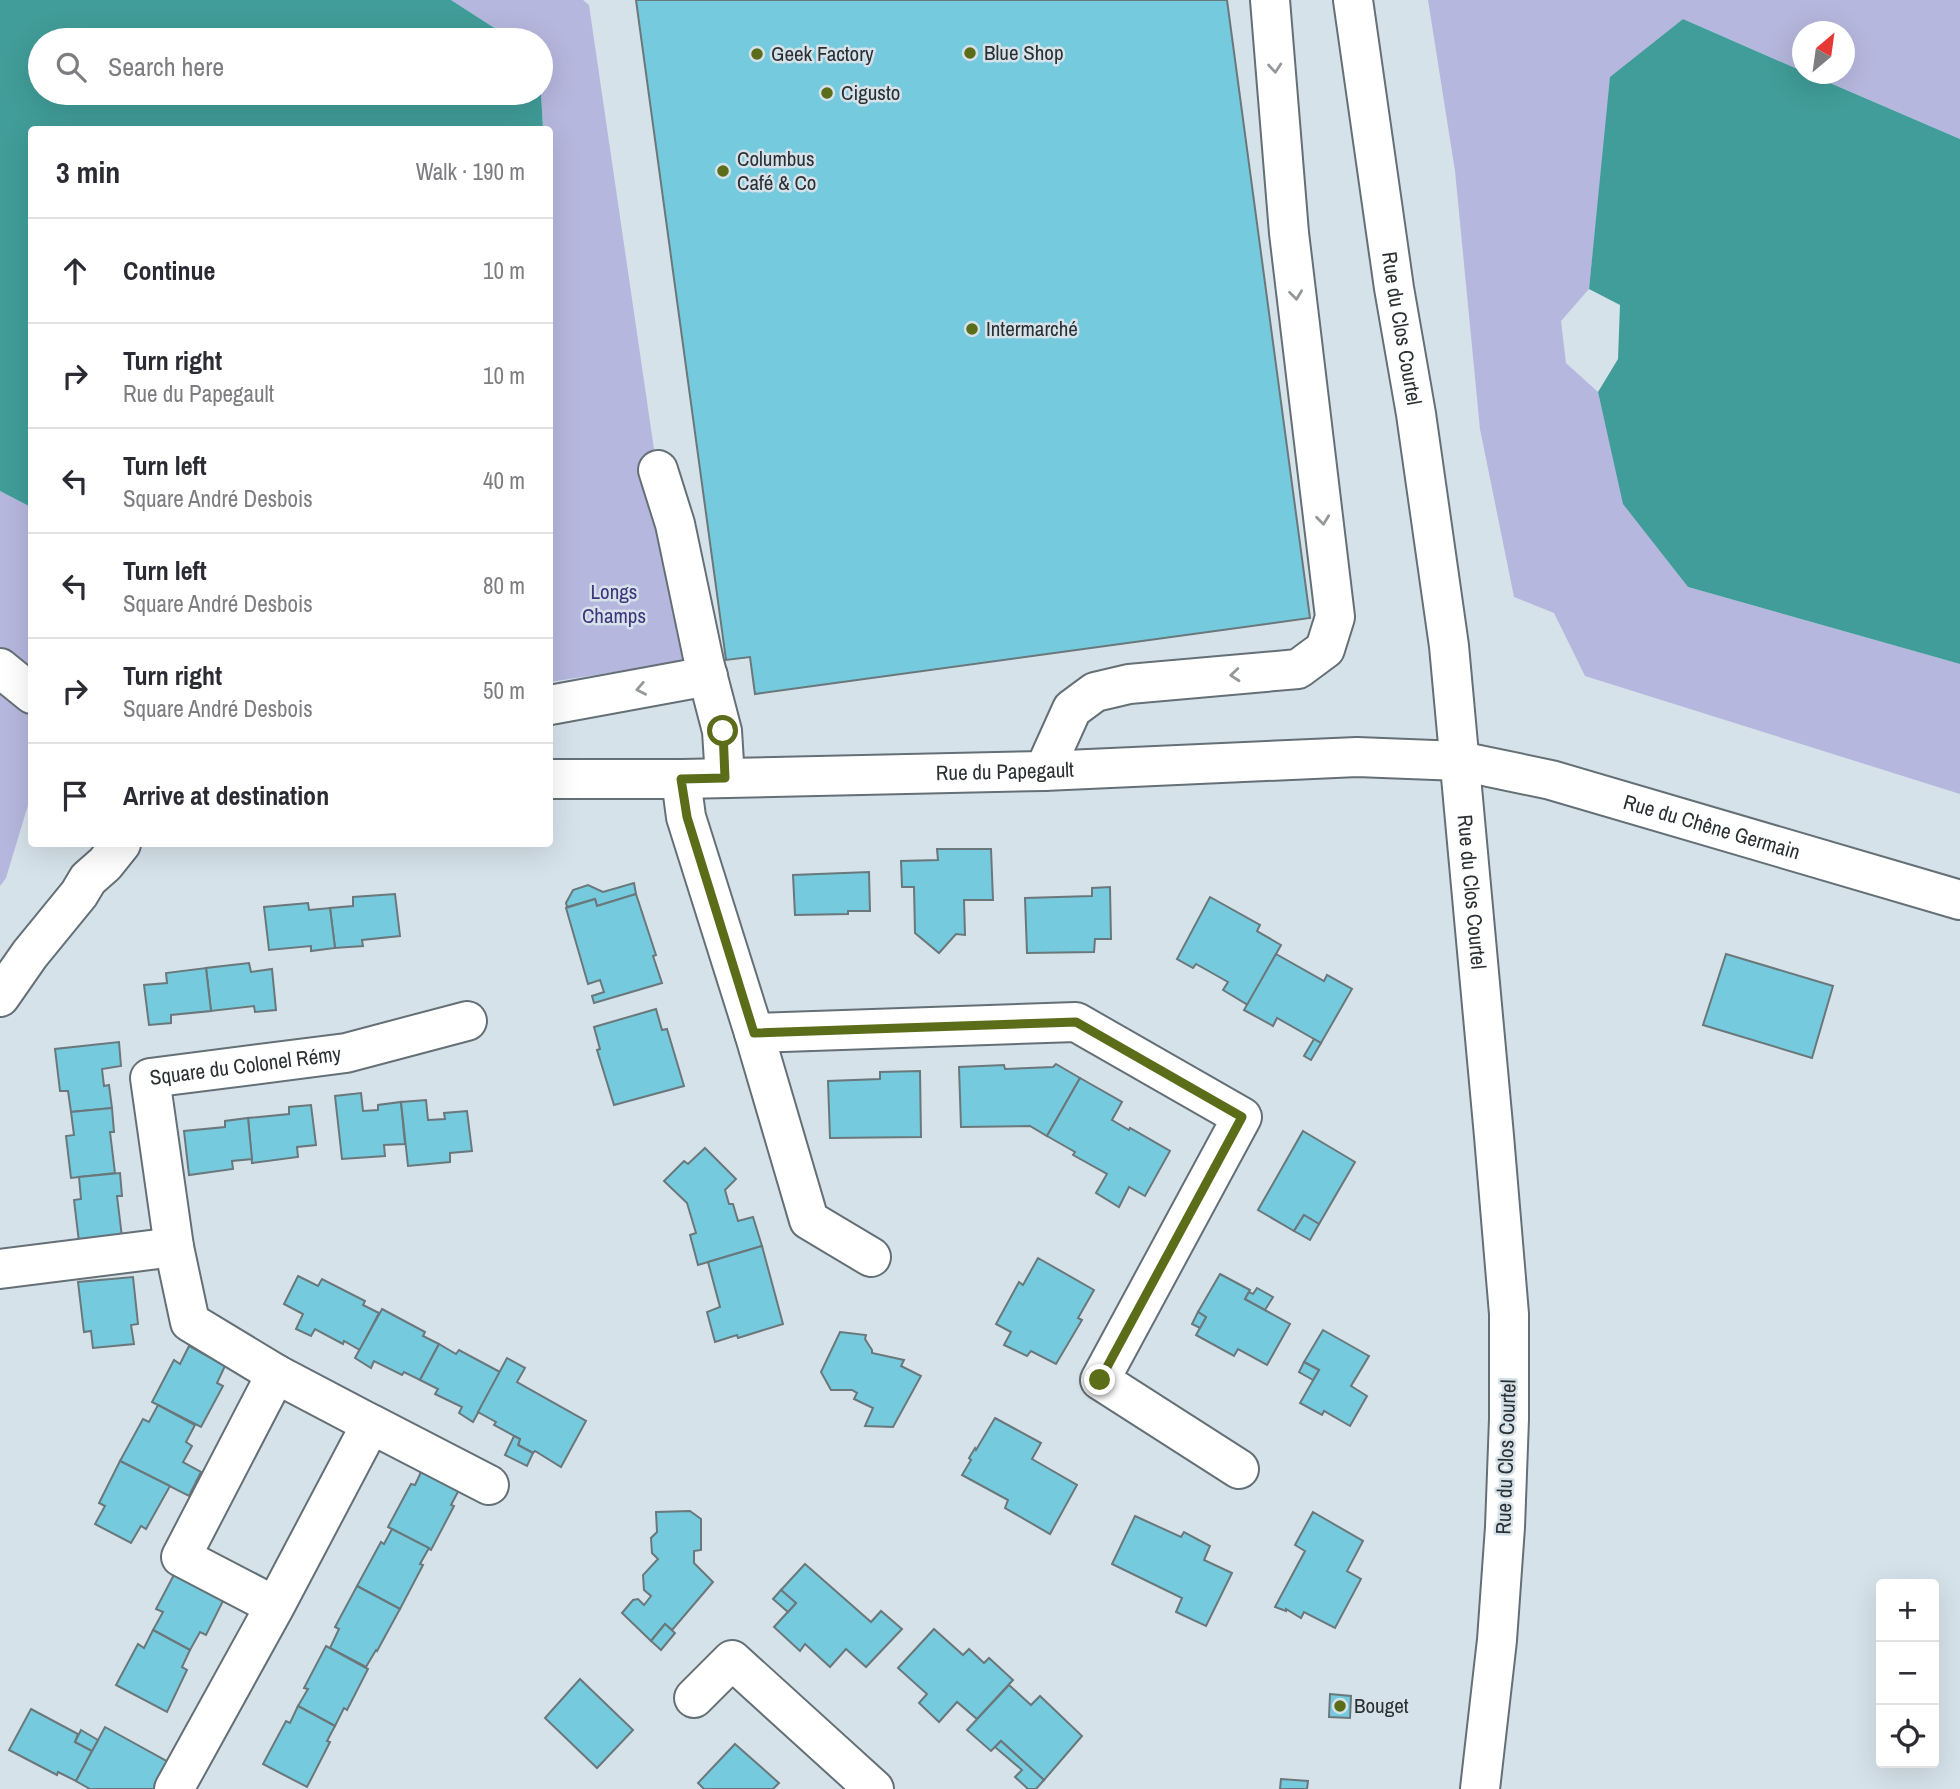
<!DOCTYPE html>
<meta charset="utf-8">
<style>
body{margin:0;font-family:"Archivo Narrow",sans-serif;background:#f2f2f3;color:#2b2b33}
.controls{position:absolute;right:21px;bottom:21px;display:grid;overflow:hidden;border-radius:7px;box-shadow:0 7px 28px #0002}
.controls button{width:63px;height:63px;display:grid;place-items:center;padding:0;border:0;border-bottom:2px solid #e1e1e2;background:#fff;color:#2b2b33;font:35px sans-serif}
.compass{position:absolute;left:1792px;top:21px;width:63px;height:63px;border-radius:50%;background:#fff;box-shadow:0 7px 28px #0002;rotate:29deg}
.stop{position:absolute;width:21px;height:21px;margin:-16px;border:5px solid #5c6d19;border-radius:50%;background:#fff}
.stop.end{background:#5c6d19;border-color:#fff;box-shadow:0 2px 7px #0008}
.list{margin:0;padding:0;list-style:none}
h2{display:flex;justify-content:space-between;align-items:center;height:91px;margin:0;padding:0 28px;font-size:30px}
h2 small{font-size:23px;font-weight:400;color:#7c7c81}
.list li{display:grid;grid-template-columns:46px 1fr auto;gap:21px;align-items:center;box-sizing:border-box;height:105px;padding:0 28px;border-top:2px solid #e1e1e2}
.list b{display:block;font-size:26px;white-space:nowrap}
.list p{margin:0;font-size:23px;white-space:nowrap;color:#7c7c81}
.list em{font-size:23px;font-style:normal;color:#7c7c81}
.icon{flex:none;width:38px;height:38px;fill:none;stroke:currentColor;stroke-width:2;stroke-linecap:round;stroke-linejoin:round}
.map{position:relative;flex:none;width:1960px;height:1789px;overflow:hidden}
.search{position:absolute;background:#fff;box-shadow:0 7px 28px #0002;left:28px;top:28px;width:525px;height:77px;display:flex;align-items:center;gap:18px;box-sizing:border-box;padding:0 24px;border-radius:38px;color:#7c7c81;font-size:26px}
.panel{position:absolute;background:#fff;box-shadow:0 7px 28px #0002;left:28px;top:126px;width:525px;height:721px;border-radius:7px}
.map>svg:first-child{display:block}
</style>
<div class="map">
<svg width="1960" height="1789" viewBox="0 0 1960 1789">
<rect width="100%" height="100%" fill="#d6e2ea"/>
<g fill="#b6b7de">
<polygon points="451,0 583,0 589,5 685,661 550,682 550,130 543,129 541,93 541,40 513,40"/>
<polygon points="1428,0 1960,0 1960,139 1809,74 1844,74 1844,32 1802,32 1802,71 1683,19 1611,77 1589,289 1561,321 1566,363 1598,392 1624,504 1688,587 1960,664 1960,794 1585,676 1554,613 1514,597 1480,429 1455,171"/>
<polygon points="0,491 32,507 31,795 6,878 0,886"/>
</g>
<g fill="#419d99">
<polygon points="0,0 451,0 513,40 40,40 40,93 541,93 543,129 32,130 31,507 0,491"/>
<polygon points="1683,19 1802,71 1802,74 1809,74 1960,139 1960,664 1688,587 1623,504 1598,392 1618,359 1620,305 1589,289 1610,77"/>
</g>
<g fill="#75cadd" stroke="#6a777b" stroke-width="2">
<polygon points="636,0 1227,0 1310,618 755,694 750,657 726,660"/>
<polygon points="937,849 991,849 993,900 964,900 965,935 956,934 939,953 915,933 914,887 902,887 901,861 938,860"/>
<polygon points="869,872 870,911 848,911 848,914 795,915 793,875"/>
<polygon points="634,883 636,894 597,906 595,899 567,907 566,903 573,890 588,885 603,892"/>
<polygon points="1110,887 1111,939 1095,939 1094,952 1027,953 1025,898 1092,896 1092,888"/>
<polygon points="395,894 400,936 362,940 363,946 335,948 330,908 353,906 353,897"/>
<polygon points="636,894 656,955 653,956 662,983 594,1003 592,996 604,992 600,980 588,984 566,908 595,899 597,906"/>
<polygon points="1210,897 1260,925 1257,931 1281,945 1248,1005 1223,990 1228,982 1196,964 1193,968 1177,959"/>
<polygon points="308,903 309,910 330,908 335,948 311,951 311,946 269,950 264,907"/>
<polygon points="1276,954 1324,981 1327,975 1352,989 1321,1043 1277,1018 1273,1026 1244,1010"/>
<polygon points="1726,954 1833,986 1812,1058 1703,1025"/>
<polygon points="249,963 251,972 272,969 276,1010 255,1012 254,1006 211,1011 206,968"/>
<polygon points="206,968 211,1011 171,1015 171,1023 149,1025 144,985 167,983 166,973"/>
<polygon points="656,1009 662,1030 667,1029 684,1086 614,1105 597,1050 600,1049 594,1027"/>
<polygon points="1314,1039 1321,1043 1311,1060 1304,1056"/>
<polygon points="119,1042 121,1066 102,1069 104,1086 109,1085 112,1108 71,1112 68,1091 60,1091 55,1049"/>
<polygon points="1056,1064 1080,1078 1047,1136 1030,1126 961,1127 959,1067 1004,1065 1005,1069 1053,1067"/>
<polygon points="920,1071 921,1137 830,1138 828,1081 880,1079 880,1072"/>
<polygon points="1080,1078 1122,1102 1112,1120 1129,1130 1130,1128 1170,1151 1145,1196 1129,1187 1119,1207 1096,1193 1107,1174 1073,1155 1075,1152 1047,1136"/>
<polygon points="361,1093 363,1111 378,1110 378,1105 401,1102 405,1144 384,1145 385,1156 342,1159 335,1096"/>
<polygon points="426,1100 428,1120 445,1119 444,1113 467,1111 472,1151 450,1153 450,1162 408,1166 401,1102"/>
<polygon points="311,1105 316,1145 297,1147 298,1157 252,1163 248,1118 289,1114 289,1107"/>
<polygon points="112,1108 114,1132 110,1132 115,1173 71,1178 66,1136 74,1135 71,1112"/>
<polygon points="248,1118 252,1159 232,1161 233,1169 189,1175 184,1131 225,1127 225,1121"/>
<polygon points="1303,1131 1355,1162 1319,1224 1304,1215 1294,1231 1258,1210"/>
<polygon points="705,1148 736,1179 725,1190 729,1204 733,1204 738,1221 753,1217 762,1246 698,1265 690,1235 696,1233 687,1203 664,1181 684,1161 688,1164"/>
<polygon points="120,1173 122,1196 117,1196 122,1237 79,1242 74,1200 81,1199 79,1177"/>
<polygon points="1304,1215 1319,1224 1310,1240 1294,1231"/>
<polygon points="762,1246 783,1324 738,1338 737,1335 715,1342 707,1312 720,1307 708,1262"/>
<polygon points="1038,1258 1094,1290 1078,1318 1082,1320 1056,1364 1031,1351 1027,1356 1004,1345 1011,1332 996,1324 1019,1282 1023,1285"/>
<polygon points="1220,1274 1250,1290 1245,1299 1290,1324 1267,1365 1238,1349 1234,1356 1196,1335 1206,1317 1198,1312"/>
<polygon points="298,1276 318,1286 322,1279 365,1301 363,1305 379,1313 360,1350 344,1341 343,1344 315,1329 311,1336 296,1329 303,1314 284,1304"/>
<polygon points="133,1277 138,1324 131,1325 134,1344 93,1348 91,1331 84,1332 78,1282"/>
<polygon points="1257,1288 1273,1297 1265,1310 1245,1299 1249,1292 1253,1294"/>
<polygon points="382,1309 425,1332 423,1336 439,1344 420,1380 404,1372 402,1375 374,1361 371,1368 355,1358"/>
<polygon points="1198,1312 1206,1317 1200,1328 1192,1324"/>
<polygon points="1323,1330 1369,1356 1351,1386 1367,1396 1350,1426 1324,1411 1322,1415 1300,1403 1319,1370 1304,1362"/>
<polygon points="840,1332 866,1335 865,1339 872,1350 872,1353 904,1360 901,1366 921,1376 893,1427 865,1426 873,1408 854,1399 857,1393 852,1390 831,1390 821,1372"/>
<polygon points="439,1344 456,1354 459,1350 500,1372 473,1422 459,1413 462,1407 435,1394 438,1389 420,1380"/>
<polygon points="189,1346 225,1366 217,1383 223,1386 201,1427 152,1402 174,1360 180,1364"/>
<polygon points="507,1358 525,1368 517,1382 586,1421 561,1467 535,1451 533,1453 518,1445 520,1439 494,1425 496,1422 478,1412"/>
<polygon points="1304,1362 1319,1370 1313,1380 1299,1372"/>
<polygon points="158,1405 195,1425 186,1442 192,1446 183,1462 201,1472 189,1496 120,1461 143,1419 149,1422"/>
<polygon points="995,1418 1041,1443 1032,1459 1077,1485 1050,1534 1005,1508 1008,1500 962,1475 971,1460 969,1458 975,1448 976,1450"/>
<polygon points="514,1436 520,1439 518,1445 533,1453 527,1466 505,1455"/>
<polygon points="120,1461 170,1486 146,1529 141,1526 131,1543 95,1524 105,1506 99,1503"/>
<polygon points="422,1470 459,1490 451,1505 454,1506 431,1550 388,1527 411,1484 415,1485"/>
<polygon points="690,1511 701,1519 701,1550 694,1551 694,1563 713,1582 672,1630 665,1624 651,1641 622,1613 633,1600 638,1599 644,1605 651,1596 644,1590 643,1575 658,1559 652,1553 651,1538 657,1532 656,1512"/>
<polygon points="1313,1512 1363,1541 1347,1571 1361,1579 1335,1628 1304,1612 1301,1618 1286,1609 1286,1611 1275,1607 1305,1551 1295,1545"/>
<polygon points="1135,1516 1181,1537 1184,1532 1210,1546 1204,1560 1232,1573 1206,1626 1176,1612 1182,1598 1112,1564"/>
<polygon points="392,1529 429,1548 420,1564 423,1565 400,1609 357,1586 381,1542 384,1544"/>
<polygon points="805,1564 871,1622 881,1611 902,1629 866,1667 846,1649 830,1667 805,1644 800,1651 774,1627 796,1603 781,1590"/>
<polygon points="178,1567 227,1593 206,1635 200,1632 190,1650 153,1630 163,1612 156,1609"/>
<polygon points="357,1586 400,1609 377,1651 376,1650 366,1667 330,1648 339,1629 335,1627"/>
<polygon points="781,1590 796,1603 788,1612 773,1599"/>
<polygon points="665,1624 675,1633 661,1650 651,1641"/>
<polygon points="934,1629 963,1655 969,1649 984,1663 989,1658 1013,1680 977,1719 957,1702 939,1722 919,1703 927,1694 898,1668"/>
<polygon points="153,1630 190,1650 182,1667 187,1670 167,1712 116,1685 138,1644 144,1648"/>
<polygon points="326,1646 368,1669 347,1710 344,1708 335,1726 298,1706 308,1689 304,1688"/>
<polygon points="580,1679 633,1730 597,1768 545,1718"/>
<polygon points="1009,1685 1031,1705 1040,1696 1082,1736 1044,1780 1001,1741 991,1751 967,1730"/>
<polygon points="1330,1694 1351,1696 1350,1718 1329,1717"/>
<polygon points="298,1706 335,1726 327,1741 330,1742 307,1787 263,1764 286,1721 290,1723"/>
<polygon points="31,1709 78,1734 75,1742 92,1751 76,1781 58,1772 57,1775 9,1750"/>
<polygon points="105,1727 170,1763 156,1789 90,1789 76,1781"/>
<polygon points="81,1730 98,1740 92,1751 75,1742"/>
<polygon points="1001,1741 1044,1780 1036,1789 1028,1789 1015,1777 1022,1770 995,1747"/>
<polygon points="735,1744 779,1783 773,1789 704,1789 698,1783"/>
<polygon points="1281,1779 1308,1781 1307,1789 1280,1789"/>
</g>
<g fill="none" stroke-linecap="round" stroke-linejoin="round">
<g stroke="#646f76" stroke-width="42">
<g id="minor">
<polyline points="658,470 675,524 704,662 722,731 725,778"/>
<polyline points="0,668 32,694"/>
<polyline points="550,705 708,676"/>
<polyline points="1044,771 1072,709 1095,692 1129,684 1298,669 1325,649 1335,617 1289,233 1270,0"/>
<path id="s1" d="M550,779H681L1044,771L1357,757L1460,761L1551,780L1960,900"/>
<polyline points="681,779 686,817 754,1033 809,1220 871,1257"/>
<polyline points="0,997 30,954 79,894 88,879 105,864 121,844"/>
<polyline points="754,1033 1076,1022 1242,1117 1100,1380 1239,1469"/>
<polyline points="0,1269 174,1247"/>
<path id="s2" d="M276,1374L190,1322L174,1247L150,1078L346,1053L467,1021"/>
<polyline points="371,1424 489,1485"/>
<polyline points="694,1698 732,1660 874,1789"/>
<polyline points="174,1789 275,1606 371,1424 276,1374 181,1557 275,1606"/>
</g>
</g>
<g stroke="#646f76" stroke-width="42">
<g id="major">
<path id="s3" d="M1353,0L1394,288L1416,414L1449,646L1494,1136L1509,1314V1419L1505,1527L1497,1640L1480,1789"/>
</g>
</g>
<use href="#minor" stroke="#fff" stroke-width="38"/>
<use href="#major" stroke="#fff" stroke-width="38"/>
</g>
<defs><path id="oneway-chevron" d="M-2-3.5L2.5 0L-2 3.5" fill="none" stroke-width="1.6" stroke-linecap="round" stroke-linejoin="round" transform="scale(1.75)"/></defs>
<g stroke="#959899">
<use href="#oneway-chevron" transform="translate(1275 68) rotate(85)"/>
<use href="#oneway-chevron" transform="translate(1296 295) rotate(83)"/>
<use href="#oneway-chevron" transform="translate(1323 520) rotate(83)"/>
<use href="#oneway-chevron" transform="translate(1235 675) rotate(175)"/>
<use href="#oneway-chevron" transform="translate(641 689) rotate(169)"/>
</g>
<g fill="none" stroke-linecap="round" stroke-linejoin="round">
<polyline stroke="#5c6d19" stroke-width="9" points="723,731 725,778 681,779 687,817 754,1033 1076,1022 1242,1117 1100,1380"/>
</g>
<g fill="#5c6d19" stroke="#d6e2ea" stroke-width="2.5">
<circle cx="970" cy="53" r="7"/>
<circle cx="757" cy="54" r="7"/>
<circle cx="827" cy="93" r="7"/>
<circle cx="723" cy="171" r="7"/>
<circle cx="972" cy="329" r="7"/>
<circle cx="1340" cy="1706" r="7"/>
</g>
<g text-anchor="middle" stroke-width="5" stroke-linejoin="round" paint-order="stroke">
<g font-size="21" fill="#2b3033" stroke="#d6e2ea" text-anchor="start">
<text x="984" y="60">Blue Shop</text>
<text x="771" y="61">Geek Factory</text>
<text x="841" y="100">Cigusto</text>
<text x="737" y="166">Columbus<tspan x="737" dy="24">Café &amp; Co</tspan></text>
<text x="986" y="336">Intermarché</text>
<text x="1354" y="1713">Bouget</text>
</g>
<g font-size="21" fill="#2b3033" stroke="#d6e2ea">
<text dy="7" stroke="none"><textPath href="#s3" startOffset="332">Rue du Clos Courtel</textPath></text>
<text dy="7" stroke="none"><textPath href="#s1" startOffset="455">Rue du Papegault</textPath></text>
<text dy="7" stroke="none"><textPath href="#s1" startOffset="1171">Rue du Chêne Germain</textPath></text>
<text dy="7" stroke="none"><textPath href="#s3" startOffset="900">Rue du Clos Courtel</textPath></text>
<text dy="7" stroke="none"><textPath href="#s2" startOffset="444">Square du Colonel Rémy</textPath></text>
<text transform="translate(1506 1457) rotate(-88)" y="7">Rue du Clos Courtel</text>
</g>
<g font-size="21" fill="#3e357c" stroke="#d6e2ea">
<text x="614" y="599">Longs<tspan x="614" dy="24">Champs</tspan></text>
</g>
</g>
</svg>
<div class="controls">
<button>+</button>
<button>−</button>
<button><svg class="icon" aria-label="locate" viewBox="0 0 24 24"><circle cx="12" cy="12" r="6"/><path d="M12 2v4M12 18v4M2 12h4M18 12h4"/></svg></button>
</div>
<svg class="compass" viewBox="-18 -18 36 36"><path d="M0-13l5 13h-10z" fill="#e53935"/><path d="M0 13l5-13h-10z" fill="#7c7c81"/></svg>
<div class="stop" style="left:723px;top:731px"></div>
<div class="stop end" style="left:1100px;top:1380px"></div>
<div class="search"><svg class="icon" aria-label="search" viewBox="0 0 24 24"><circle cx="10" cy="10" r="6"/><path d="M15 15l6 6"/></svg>Search here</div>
<section class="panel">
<h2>3 min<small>Walk · 190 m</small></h2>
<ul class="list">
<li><svg class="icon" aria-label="ahead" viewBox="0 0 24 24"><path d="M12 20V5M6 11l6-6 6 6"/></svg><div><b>Continue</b></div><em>10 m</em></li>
<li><svg class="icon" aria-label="right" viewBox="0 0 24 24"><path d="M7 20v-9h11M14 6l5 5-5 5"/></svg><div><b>Turn right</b><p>Rue du Papegault</p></div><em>10 m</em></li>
<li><svg class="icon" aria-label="left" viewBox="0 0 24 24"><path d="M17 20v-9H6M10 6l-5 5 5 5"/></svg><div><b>Turn left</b><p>Square André Desbois</p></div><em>40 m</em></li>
<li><svg class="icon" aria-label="left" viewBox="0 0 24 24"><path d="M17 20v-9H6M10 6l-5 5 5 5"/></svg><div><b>Turn left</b><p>Square André Desbois</p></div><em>80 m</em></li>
<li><svg class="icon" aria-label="right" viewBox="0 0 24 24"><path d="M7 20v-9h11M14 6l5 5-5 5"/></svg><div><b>Turn right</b><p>Square André Desbois</p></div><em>50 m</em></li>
<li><svg class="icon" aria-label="arrive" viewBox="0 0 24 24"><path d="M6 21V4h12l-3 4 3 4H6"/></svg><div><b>Arrive at destination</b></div></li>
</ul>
</section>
</div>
